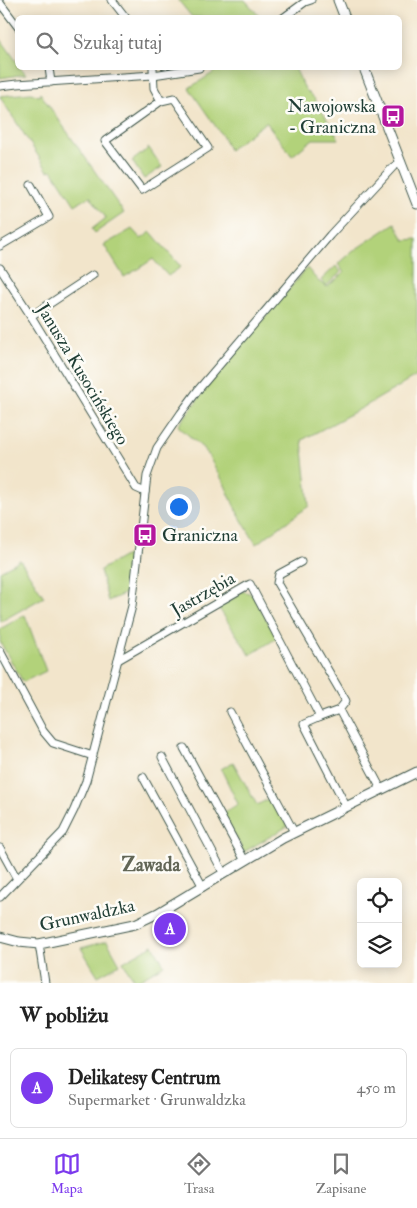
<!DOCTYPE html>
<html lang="pl">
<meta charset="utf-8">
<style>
body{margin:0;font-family:"IM FELL Double Pica",serif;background:#f2f2f2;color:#222}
.controls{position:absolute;right:15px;bottom:15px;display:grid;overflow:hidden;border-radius:8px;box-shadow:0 2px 12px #0003}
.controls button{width:45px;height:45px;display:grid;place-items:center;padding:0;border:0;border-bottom:1px solid #e0e0e0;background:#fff;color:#222;font:25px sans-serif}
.you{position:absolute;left:178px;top:506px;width:18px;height:18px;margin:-12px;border:4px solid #fff;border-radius:50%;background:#1a73e8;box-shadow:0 0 0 8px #1a73e833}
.badge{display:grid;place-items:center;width:32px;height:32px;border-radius:50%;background:#7c3aed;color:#fff;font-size:16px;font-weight:700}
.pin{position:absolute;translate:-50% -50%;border:2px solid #fff;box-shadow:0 1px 5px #0006}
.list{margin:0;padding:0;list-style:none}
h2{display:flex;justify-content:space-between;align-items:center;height:65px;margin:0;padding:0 20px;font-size:21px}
h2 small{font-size:16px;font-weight:400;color:#767676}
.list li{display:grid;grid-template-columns:32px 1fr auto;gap:15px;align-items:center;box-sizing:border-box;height:80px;margin:0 10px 10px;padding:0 10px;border:1px solid #e0e0e0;border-radius:8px}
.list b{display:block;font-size:19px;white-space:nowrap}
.list p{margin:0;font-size:16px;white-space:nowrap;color:#767676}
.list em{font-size:16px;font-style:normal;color:#767676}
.icon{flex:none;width:28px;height:28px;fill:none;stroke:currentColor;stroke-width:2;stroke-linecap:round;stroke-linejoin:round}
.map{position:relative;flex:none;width:417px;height:983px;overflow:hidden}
.search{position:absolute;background:#fff;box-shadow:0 2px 12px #0003;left:15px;right:15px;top:15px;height:55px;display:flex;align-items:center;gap:12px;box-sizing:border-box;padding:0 18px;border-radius:8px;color:#767676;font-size:19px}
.sheet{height:155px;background:#fff}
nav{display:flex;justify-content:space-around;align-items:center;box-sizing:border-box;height:70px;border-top:1px solid #e0e0e0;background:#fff;font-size:14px;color:#767676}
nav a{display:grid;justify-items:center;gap:2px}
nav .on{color:#7c3aed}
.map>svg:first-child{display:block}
</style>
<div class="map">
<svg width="417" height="983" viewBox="0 0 417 983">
<rect width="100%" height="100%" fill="#fdfcf7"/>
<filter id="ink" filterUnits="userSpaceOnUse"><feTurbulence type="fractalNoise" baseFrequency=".02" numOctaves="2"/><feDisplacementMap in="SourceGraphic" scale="10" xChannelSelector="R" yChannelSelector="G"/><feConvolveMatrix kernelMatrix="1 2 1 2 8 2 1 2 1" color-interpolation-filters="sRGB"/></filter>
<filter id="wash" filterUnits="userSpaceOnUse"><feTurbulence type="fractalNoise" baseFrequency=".0096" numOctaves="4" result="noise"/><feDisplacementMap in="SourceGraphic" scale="20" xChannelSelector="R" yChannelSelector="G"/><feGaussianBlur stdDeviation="1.12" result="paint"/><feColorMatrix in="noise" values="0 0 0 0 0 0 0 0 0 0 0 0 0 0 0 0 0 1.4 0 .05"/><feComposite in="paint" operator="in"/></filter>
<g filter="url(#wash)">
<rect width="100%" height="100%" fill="#f2e5cb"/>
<g fill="#b2d27a" stroke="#688857">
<polygon points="178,0 245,0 260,17 192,17"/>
<polygon points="0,38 17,62 18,68 21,68 26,74 0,78"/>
<polygon points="215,68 295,68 305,89 314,98 339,139 313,139 292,156 266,122 229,150 223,137 189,88 213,73"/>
<polygon points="31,93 39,96 40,93 124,213 95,233 92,229 106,218 90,196 75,205 52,170 48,171 0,97 0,96"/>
<polygon points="149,148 162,167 144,179 132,161"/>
<polygon points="395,223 404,240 417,239 417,376 362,408 302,440 309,506 256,544 236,510 224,483 205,450 178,426 223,366 307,268 318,281 327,287 344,273 338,264 356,249"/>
<polygon points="132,229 141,239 151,232 181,267 168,276 153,259 138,269 124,277 104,245"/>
<polygon points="336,266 341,272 326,286 321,280"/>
<polygon points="130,553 129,587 124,594 108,601 100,570"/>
<polygon points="20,560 44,597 0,622 0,571"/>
<polygon points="242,591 249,593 254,597 277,638 250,655 218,607 231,600"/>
<polygon points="25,615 46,671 23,682 0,642 0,629"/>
<polygon points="233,762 257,805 272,797 288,826 244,852 222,814 238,804 221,769"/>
<polygon points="107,941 120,964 98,976 81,948"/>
<polygon points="153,945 164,965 135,982 123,962"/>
</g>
</g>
<g filter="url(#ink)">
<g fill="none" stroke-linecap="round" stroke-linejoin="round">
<g stroke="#3f564b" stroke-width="9">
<g id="minor">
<polyline points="112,0 126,18"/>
<polyline points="0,3 18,27"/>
<polyline points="283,18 305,2 311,0"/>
<polyline points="49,68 51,82"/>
<polyline points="153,68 154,88 161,101 174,98 208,148 142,190 105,141 161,101"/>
<polyline points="0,86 17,84 153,75 199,68"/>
<polyline points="0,246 49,217 31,185"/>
<polyline points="0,268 31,316 127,473 136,488 145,492"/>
<polyline points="31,316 93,275"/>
<polyline points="301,562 279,574 277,583 346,701 339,710 320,717"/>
<polyline points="0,651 43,731 53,743 93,756"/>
<polyline points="118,660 250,584 320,717 304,724 346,806"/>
<polyline points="339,710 381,789"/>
<polyline points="230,712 294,832"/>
<polyline points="184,748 245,861"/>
<polyline points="162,757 224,874"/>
<polyline points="143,777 203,887"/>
<polyline points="0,848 17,879"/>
<polyline points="0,897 63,832 74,810 86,781 132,606 147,476 157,448 181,413 198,390 330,235 393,167 401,162"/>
<polyline points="39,944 45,983"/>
</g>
</g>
<g stroke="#3f564b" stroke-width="11">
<g id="tertiary">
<polyline points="338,0 345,18"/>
<polyline points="364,68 417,204"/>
<polyline points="0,937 19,942 39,944 135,924 158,913 283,838 417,772"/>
</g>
</g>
<use href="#minor" stroke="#fff" stroke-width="7"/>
<use href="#tertiary" stroke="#fff" stroke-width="9"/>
</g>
</g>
<defs>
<g id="bus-square" transform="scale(1.25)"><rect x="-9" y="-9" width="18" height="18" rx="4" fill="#b5179e" stroke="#fdfcf7"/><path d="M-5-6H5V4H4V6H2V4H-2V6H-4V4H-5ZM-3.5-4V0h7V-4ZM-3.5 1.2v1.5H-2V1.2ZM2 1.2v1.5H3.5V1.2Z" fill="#fff"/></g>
</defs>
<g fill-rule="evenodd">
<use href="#bus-square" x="393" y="116"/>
<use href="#bus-square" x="145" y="535"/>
</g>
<g text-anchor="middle" stroke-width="5" stroke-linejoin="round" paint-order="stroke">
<g font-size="18" fill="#1f3d34" stroke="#fdfcf7" text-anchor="end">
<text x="376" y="112">Nawojowska<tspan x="376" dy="21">- Graniczna</tspan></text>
<text x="162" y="541" text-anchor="start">Graniczna</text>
</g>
<g font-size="18" fill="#1f3d34" stroke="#fdfcf7">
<text transform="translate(83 374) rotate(59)" y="6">Janusza Kusocińskiego</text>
<text transform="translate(203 594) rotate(-30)" y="6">Jastrzębia</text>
<text transform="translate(87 915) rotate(-12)" y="6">Grunwaldzka</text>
</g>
<g font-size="19" font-weight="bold" fill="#626656" stroke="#fdfcf7">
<text x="151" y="871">Zawada</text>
</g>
</g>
</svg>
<div class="controls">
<button><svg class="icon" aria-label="locate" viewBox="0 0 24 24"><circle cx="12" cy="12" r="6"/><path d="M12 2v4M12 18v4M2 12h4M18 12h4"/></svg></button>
<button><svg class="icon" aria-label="layers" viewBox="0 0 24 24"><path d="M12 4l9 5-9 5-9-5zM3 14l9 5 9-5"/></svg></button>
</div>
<div class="you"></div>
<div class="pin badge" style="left:170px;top:929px">A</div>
<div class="search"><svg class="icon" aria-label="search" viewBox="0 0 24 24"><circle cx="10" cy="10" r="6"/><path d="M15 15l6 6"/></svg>Szukaj tutaj</div>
</div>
<section class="sheet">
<h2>W pobliżu<small></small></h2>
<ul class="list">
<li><span class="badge">A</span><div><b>Delikatesy Centrum</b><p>Supermarket · Grunwaldzka</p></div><em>450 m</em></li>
</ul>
</section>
<nav>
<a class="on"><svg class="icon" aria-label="map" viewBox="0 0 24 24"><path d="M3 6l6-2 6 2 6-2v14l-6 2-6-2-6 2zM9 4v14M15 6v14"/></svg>Mapa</a>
<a><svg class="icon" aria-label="directions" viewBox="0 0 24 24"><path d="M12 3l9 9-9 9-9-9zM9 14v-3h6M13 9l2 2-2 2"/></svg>Trasa</a>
<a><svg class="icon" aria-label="saved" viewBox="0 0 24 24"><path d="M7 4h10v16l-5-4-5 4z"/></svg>Zapisane</a>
</nav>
